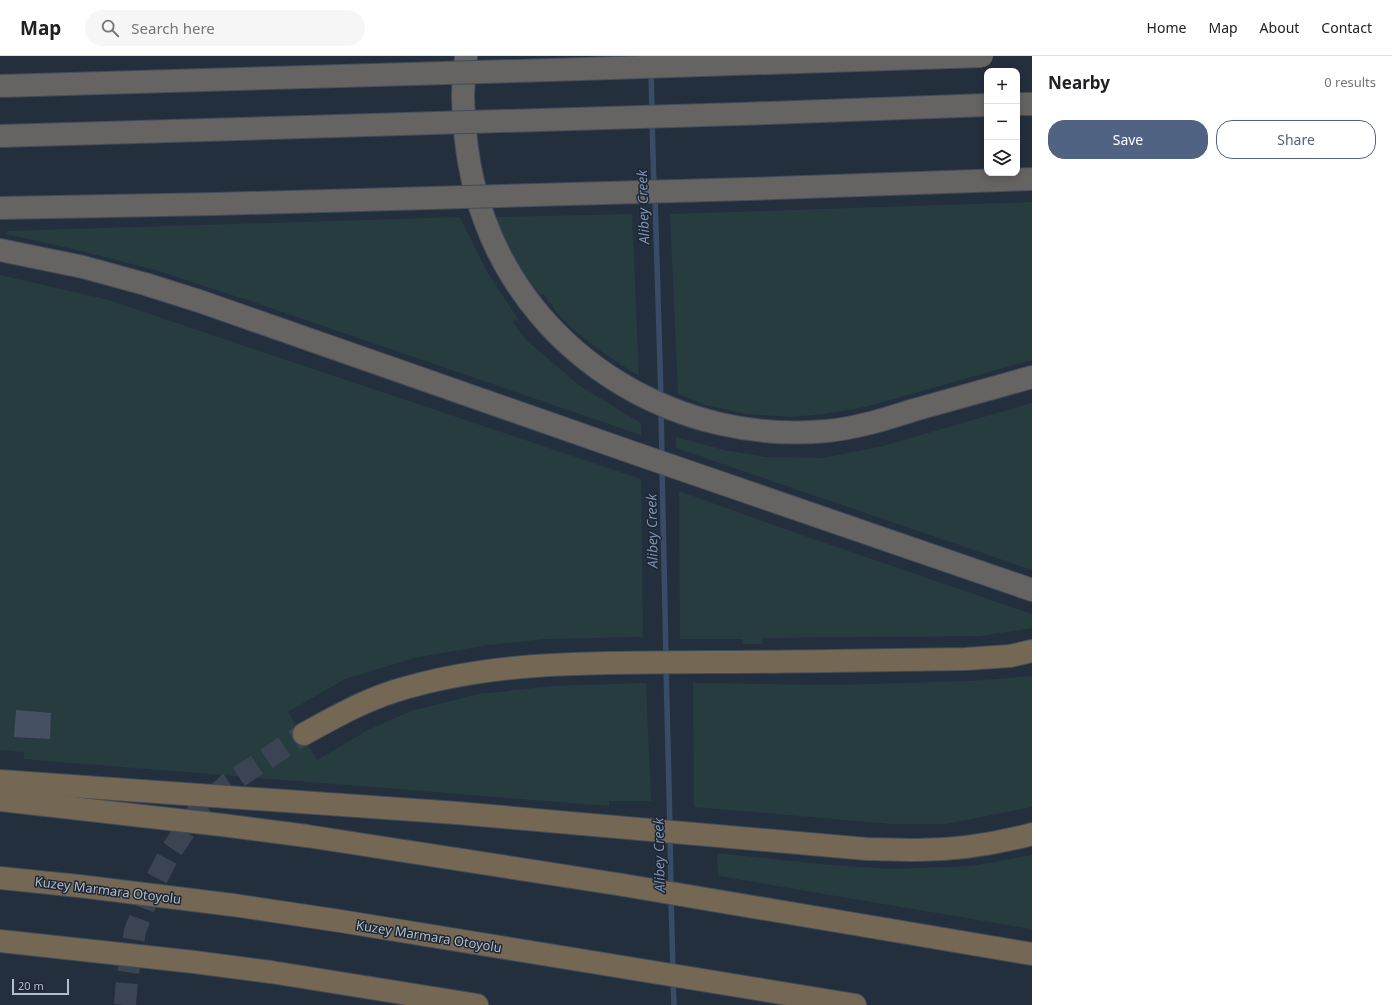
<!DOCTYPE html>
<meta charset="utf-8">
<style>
body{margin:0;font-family:"Noto Sans",sans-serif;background:#f6f6f6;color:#202124}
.controls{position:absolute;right:12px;top:12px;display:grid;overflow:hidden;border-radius:8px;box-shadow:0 2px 10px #0003}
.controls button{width:36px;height:36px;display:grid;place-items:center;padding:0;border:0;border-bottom:1px solid #e0e0e0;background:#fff;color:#202124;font:20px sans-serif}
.scale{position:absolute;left:12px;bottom:10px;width:57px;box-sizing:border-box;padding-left:4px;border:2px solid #b4bcc9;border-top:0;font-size:11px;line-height:14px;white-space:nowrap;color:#b4bcc9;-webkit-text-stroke:3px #1d2633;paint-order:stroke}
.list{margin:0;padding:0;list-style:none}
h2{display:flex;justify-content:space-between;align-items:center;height:52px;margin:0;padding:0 16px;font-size:17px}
h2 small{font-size:13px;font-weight:400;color:#757577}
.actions{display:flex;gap:8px;padding:12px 16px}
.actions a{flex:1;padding:9px 0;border:1px solid #506383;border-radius:16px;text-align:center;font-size:14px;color:#506383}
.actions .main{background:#506383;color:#fff}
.icon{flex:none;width:22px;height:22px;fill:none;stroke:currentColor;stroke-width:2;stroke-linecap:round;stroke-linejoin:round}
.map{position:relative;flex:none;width:1032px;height:949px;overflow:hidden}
header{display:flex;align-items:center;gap:24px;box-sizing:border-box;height:56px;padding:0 20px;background:#fff;border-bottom:1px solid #e0e0e0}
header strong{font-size:19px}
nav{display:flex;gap:22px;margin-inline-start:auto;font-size:14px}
.search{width:280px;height:36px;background:#f6f6f6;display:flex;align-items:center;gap:10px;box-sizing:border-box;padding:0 14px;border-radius:22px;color:#757577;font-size:15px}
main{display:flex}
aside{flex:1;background:#fff}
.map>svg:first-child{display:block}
</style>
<header>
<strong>Map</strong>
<div class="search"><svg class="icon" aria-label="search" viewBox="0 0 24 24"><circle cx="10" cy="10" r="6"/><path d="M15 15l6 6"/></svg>Search here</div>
<nav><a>Home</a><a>Map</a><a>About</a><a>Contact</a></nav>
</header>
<main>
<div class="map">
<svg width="1032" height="949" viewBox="0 0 1032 949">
<rect width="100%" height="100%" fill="#242f3e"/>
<g fill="#263c3f">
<polygon points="1032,146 1032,304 865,351 824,358 791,361 746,358 706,349 678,338 670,158"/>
<path d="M632,158L639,320C610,302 581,283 558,258C553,251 548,244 543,238L541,240L517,209L494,161Z"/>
<polygon points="460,161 486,214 518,263 513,266 525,283 580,330 641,367 641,379 250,245 155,214 77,194 6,178 8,175"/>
<polygon points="0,219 105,243 641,423 643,581 546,583 488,589 414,602 345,623 288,656 317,704 368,674 411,655 478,638 554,630 646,627 651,745 609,745 609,750 24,703 24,696 0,694"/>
<polygon points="1032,347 1032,514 676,392 676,381 724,394 765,401 822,402 883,390"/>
<polygon points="679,435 799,478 1032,558 1032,572 980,580 763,582 762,588 742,588 742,583 680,583"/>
<polygon points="1032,620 1032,751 946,768 892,768 694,751 693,627 832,629 971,625"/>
<polygon points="717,797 819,808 890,813 972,810 1032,799 1032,873 718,820"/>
</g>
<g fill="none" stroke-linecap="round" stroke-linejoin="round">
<g stroke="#394c67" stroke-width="5.5">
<polyline points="651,14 652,56"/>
<polyline points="652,64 654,132"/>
<polyline points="655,140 661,342"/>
<polyline points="661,354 662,402"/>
<polyline points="662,412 666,601"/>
<polyline points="666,610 670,771"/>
<polyline points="670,780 671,833"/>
<polyline points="671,842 673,915"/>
<polyline points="673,924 674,949"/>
</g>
</g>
<polygon fill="#455162" points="16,654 51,657 50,683 14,681"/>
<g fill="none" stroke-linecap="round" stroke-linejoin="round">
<polyline stroke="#3a4453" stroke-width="22" stroke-dasharray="22 11" stroke-linecap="butt" points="125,949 127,924 135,875 151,833 171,795 197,757 228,728 304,678"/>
<g stroke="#434c59" stroke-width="24">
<g id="trunk">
<path d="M466,0C465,13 463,27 463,41C464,82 470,126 485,165C536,304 681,389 827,375C857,372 886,363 914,354C954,343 993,332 1032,321"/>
<polyline points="1017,48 1032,48"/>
<polyline points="0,194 83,211 145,228 199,245 634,397 1032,534"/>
</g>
</g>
<g stroke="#434c59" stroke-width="24">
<g id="motorway">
<path d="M304,678C333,662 363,645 395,635C497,603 605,607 711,606C796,606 880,604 965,603L1010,600L1032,595"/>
<path d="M0,725L457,757L867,793C884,793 900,794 916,794C955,794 995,788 1032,778"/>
<polyline points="0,744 222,769 307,780 623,829 1032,898"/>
<polyline points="0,822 79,830 233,849 340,865 855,949"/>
<polyline points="0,885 194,906 271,916 477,949"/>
</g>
</g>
<use href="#trunk" stroke="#656462" stroke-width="22"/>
<use href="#motorway" stroke="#746855" stroke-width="22"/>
<g stroke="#434c59" stroke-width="24" stroke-linecap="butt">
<g id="trunk-bridge">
<polyline points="0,30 583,13 982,0"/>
<polyline points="0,80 740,58 987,49"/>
<polyline points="0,152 215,148 747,133 1032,123"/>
</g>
</g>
<use href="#trunk-bridge" stroke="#656462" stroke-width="22"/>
</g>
<g text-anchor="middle" stroke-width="3" stroke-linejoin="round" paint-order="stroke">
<g font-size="13" fill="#b4bcc9" stroke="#1d2633">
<text transform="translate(108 834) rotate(7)" y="5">Kuzey Marmara Otoyolu</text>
<text transform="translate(429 880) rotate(9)" y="5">Kuzey Marmara Otoyolu</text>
</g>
<g font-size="14" font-style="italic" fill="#7c92b1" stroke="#1d2633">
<text transform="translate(643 151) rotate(-92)" y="5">Alibey Creek</text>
<text transform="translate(652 475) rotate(-91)" y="5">Alibey Creek</text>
<text transform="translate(659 799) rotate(-91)" y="5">Alibey Creek</text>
</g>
</g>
</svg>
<div class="controls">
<button>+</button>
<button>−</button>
<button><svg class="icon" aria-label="layers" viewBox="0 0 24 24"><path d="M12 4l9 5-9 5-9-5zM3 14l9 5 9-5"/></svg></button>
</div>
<div class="scale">20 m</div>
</div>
<aside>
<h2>Nearby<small>0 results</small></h2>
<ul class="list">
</ul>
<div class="actions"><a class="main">Save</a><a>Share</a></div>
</aside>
</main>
